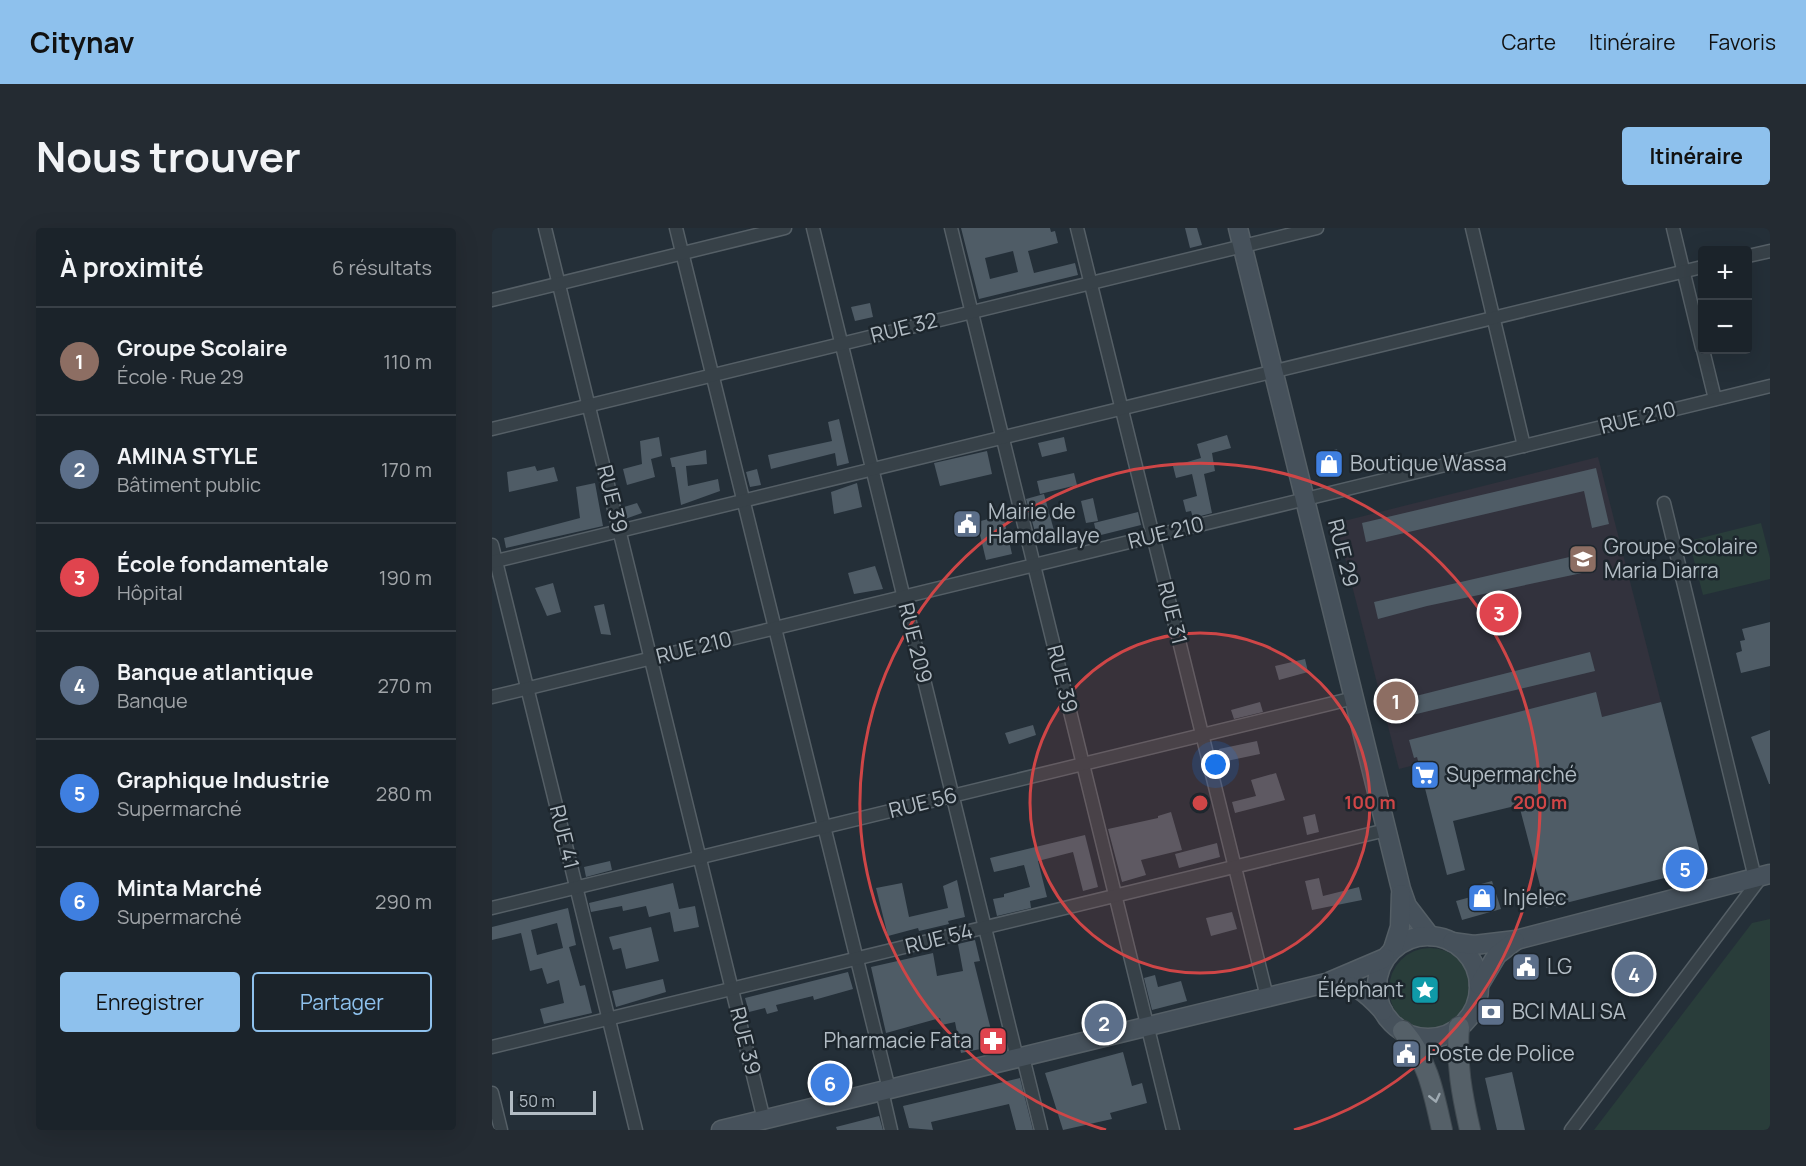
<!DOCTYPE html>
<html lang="fr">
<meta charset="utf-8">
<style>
body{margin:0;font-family:Manrope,sans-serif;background:#242b32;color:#f1f3f6}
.controls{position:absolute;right:18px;top:18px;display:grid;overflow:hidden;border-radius:6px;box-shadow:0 6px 24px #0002}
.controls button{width:54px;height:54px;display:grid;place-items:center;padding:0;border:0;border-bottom:2px solid #394047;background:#1b232a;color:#f1f3f6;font:30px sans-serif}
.scale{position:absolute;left:18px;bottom:15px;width:86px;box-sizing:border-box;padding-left:6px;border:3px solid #b2bcc4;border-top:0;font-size:16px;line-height:21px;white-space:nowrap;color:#b2bcc4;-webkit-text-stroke:4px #1d262d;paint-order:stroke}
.you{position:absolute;left:724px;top:537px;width:21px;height:21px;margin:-15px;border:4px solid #fff;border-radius:50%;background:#1a73e8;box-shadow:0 0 0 9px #1a73e833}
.badge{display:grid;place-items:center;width:39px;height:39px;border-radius:50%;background:#8ec1ed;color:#fff;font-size:20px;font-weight:700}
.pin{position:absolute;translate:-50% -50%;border:3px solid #fff;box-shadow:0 2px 6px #0006}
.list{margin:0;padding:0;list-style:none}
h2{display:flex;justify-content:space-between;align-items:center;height:78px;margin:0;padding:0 24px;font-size:26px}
h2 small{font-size:20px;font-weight:400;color:#a0a4a8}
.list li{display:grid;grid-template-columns:39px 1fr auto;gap:18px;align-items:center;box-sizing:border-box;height:108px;padding:0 24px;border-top:2px solid #394047}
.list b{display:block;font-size:22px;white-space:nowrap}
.list p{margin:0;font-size:20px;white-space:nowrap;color:#a0a4a8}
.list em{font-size:20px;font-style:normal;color:#a0a4a8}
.actions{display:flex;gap:12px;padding:18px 24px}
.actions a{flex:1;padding:14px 0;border:2px solid #8ec1ed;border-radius:6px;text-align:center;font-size:21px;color:#8ec1ed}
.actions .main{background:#8ec1ed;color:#111}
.map{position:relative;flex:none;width:1278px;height:902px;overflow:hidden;border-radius:6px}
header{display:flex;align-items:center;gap:36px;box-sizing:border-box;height:84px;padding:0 30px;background:#8ec1ed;color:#111}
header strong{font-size:28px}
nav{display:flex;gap:33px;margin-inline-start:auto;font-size:21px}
.intro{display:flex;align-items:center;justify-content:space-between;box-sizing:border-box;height:144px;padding:0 36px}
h1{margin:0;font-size:42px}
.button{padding:15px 27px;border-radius:6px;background:#8ec1ed;color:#111;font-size:21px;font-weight:700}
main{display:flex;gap:36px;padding:0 36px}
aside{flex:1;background:#1b232a;border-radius:6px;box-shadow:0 6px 24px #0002}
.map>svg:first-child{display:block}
</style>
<header>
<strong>Citynav</strong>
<nav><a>Carte</a><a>Itinéraire</a><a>Favoris</a></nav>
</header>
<div class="intro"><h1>Nous trouver</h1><a class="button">Itinéraire</a></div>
<main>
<aside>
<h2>À proximité<small>6 résultats</small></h2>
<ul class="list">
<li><span class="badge" style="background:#8d6e63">1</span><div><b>Groupe Scolaire</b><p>École · Rue 29</p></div><em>110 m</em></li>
<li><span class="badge" style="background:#5c6f8a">2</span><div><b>AMINA STYLE</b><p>Bâtiment public</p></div><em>170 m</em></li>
<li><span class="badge" style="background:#e0444e">3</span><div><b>École fondamentale</b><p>Hôpital</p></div><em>190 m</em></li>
<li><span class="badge" style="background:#5c6f8a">4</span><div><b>Banque atlantique</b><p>Banque</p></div><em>270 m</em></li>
<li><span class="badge" style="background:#3f7fe0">5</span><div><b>Graphique Industrie</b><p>Supermarché</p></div><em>280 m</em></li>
<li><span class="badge" style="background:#3f7fe0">6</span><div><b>Minta Marché</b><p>Supermarché</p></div><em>290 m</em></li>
</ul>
<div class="actions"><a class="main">Enregistrer</a><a>Partager</a></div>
</aside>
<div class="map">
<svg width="1278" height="902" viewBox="0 0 1278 902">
<rect width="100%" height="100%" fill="#242f38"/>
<polygon fill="#32323d" points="1106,229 1169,474 907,541 844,295"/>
<g fill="#293d3a">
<polygon points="1269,295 1278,330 1278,351 1211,367 1197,313"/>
<polygon points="1278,691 1278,902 1102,902 1260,695"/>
<circle cx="938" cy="761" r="41"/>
</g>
<g fill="#4f5c66" fill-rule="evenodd">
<path d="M469,0H558L559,4L563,3L566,15L536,23L542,45L583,35L586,47L487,71ZM521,23L526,44L498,51L493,30Z"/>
<polygon points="693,0 705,0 710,17 698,20"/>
<polygon points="378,75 381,89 363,93 359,79"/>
<polygon points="347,191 357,235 345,238 343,225 279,241 276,227 340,213 336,194"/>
<polygon points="735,207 739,220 720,225 723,243 712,246 720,285 701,290 699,283 694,284 691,272 705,268 700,246 684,250 681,238 709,230 705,216"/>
<polygon points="167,209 170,228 159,231 163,249 135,257 131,241 150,236 148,213"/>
<polygon points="572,209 575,223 550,229 546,215"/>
<polygon points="845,221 851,244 838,248 832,225"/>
<polygon points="214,222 215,236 194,238 196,258 226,251 228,263 189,277 183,239 180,239 178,230"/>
<polygon points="495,223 500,246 448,258 442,235"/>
<polygon points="43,238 45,243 62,239 66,253 17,264 15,244"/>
<polygon points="1104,240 1117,296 1100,300 1092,263 874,314 870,295"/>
<polygon points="265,241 269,257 258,259 254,244"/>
<polygon points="582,245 585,257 548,266 545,253"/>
<polygon points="103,255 111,298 14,320 12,310 88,290 84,259"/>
<polygon points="365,255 370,279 342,286 339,264"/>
<polygon points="552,266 563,306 546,315 534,271"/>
<polygon points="601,270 606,293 594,295 589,273"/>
<polygon points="145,275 150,285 133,291 132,279"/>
<polygon points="646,284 649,297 605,308 602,295"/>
<polygon points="511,287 520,326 494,332 485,294"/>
<polygon points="1086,327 1090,345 935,378 886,391 882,374"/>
<polygon points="383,338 391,361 362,366 356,345"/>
<polygon points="61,355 69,384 55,388 43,360"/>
<polygon points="112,376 119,407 109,406 102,378"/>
<polygon points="1278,394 1278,438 1249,445 1244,425 1250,423 1248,413 1253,412 1250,401"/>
<polygon points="1098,424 1103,443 912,489 908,472"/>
<polygon points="813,431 816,444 787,452 783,438"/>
<polygon points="1104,464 1110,489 1169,474 1212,640 1054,680 1027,577 961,593 973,642 955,647 925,529 922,530 917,512"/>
<polygon points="768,474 771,484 742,491 739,482"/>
<polygon points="541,497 544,507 517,516 513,505"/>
<polygon points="1278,502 1278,556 1277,556 1259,509"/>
<polygon points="765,513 768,526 730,534 727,521"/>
<polygon points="784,545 793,572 743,585 740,574 764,568 759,552"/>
<polygon points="679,584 690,622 649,632 654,647 630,654 616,601 666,590 666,588"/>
<polygon points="823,586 827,604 815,607 811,589"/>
<polygon points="593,607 606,659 591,663 581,624 546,633 555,669 538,673 539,680 505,688 501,671 512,669 512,666 538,659 532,637 502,644 498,630"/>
<polygon points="725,615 728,629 687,640 683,626"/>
<polygon points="118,633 120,642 94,649 92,639"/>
<polygon points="827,650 831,668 867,659 870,672 820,682 813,653"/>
<polygon points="465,652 473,689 456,693 457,696 427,703 426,700 396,708 384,660 410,655 417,689 456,680 451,658"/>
<polygon points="1000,653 1009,681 970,692 964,673 986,667 984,661 990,660 989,656"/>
<polygon points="181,655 187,681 203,678 207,699 182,704 178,684 157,689 154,678 131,683 130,678 99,684 97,675"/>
<path d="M76,680L84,717L77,719L88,758L93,757L100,785L52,796L48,781L72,775L67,752L55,756L50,740L38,743L29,705L0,712V699ZM65,695L71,720L45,727L39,702Z"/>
<polygon points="740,684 745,701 719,708 714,690"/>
<polygon points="159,699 167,733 134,741 129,720 121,722 117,709"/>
<polygon points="483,712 488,733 482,734 503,818 469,825 463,794 450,797 448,790 394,805 379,739 441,725 445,748 471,743 466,716"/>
<polygon points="356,744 361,761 322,772 321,768 284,777 286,783 275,786 273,780 257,784 253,770"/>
<polygon points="663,747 666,759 689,753 695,773 660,782 652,750"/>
<polygon points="171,751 174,764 124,779 120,763"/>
<polygon points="631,824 640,858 650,855 655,875 618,885 620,891 571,902 553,845"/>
<polygon points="1020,844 1033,902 1005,902 993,850"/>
<polygon points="528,850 541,902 524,902 517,876 439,894 441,902 417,900 411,878"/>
<polygon points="387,888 391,902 345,902 344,899"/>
</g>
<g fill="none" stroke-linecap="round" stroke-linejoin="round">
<g stroke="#555f66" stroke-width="15">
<g id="minor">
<polyline points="53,0 272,892"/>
<polyline points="184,0 397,861"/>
<polyline points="321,0 525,830"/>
<polyline points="459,0 681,902"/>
<polyline points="585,0 775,769"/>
<polyline points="980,0 1032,218"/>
<polyline points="1181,0 1210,120"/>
<polyline points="1256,28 1278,23"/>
<polyline points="0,72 293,0"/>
<polyline points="1211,122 1223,171"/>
<polyline points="0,201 825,0"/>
<polyline points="1172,275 1263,650"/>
<polyline points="0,317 144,902"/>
<polyline points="0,334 1210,39"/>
<polyline points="0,469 1278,158"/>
<polyline points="0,680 862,470"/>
<polyline points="0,819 894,602"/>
<polyline points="531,829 549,902"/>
<polyline points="390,863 399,902"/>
<polyline points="0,865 9,902"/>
<polyline points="1079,902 1270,648"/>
</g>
</g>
<g stroke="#555f66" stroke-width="21">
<g id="secondary">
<polyline points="746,0 909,661 915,678 938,708"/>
<circle cx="936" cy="759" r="51"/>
<polyline points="960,714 982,717 1024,712 1278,646"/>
<polyline points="901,721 908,699 909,666"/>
<polyline points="839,753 893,730"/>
<polyline points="987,757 1005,727 1023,713"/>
<path d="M229,902L834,755C864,756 871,761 891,783"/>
</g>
</g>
<g stroke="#404a51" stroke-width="22">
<g id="primary">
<path d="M967,799C964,835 970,867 978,902"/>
<path d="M911,803C936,832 942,866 950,902"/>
</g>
</g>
<use href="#minor" stroke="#374148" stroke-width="12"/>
<use href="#secondary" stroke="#46515b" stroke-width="18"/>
<use href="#primary" stroke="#556068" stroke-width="20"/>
</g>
<defs><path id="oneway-chevron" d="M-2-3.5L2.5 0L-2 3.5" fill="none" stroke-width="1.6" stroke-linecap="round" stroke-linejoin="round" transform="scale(1.5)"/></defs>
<use stroke="#9faab2" href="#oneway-chevron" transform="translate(943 870) rotate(77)"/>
<circle cx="708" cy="575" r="170" fill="#cf4647" fill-opacity=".12"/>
<g fill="none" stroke="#cf4647" stroke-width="3">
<circle cx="708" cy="575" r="170"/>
<path d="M614 902A340 340 0 1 1 802 902"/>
</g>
<defs>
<g id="shop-square" transform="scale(1.5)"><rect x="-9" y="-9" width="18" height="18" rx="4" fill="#3f7fe0" stroke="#1d262d"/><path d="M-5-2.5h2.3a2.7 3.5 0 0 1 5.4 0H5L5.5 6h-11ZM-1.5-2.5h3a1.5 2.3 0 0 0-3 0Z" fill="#fff"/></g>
<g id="civic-square" transform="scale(1.5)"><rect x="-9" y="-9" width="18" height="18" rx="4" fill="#5c6f8a" stroke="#1d262d"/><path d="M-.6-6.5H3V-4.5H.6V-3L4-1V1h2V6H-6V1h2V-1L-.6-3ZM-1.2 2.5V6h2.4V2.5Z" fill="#fff"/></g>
<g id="school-square" transform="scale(1.5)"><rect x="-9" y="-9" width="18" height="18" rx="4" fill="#8d6e63" stroke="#1d262d"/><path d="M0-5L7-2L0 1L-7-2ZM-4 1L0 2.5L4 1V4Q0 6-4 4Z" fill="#fff"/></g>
<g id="supermarket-square" transform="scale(1.5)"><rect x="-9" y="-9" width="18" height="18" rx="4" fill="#3f7fe0" stroke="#1d262d"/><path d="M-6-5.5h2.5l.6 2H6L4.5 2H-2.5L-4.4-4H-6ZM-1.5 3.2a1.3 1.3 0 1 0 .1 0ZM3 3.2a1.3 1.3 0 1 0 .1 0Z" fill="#fff"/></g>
<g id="sight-square" transform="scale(1.5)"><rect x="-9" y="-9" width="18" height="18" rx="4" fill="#0f9aa8" stroke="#1d262d"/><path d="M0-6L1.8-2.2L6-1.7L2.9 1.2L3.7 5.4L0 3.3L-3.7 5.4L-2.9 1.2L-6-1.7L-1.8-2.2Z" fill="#fff"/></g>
<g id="bank-square" transform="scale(1.5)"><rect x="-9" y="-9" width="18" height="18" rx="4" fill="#5c6f8a" stroke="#1d262d"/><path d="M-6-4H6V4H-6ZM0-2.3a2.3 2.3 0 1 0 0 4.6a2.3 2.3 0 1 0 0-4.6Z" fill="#fff"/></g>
<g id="pharmacy-square" transform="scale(1.5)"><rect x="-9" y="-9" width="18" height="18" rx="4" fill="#e0444e" stroke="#1d262d"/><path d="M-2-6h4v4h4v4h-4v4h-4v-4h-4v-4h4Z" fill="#fff"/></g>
</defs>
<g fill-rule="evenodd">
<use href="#shop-square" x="837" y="236"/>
<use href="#civic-square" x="475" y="296"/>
<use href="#school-square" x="1091" y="331"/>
<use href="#supermarket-square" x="933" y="547"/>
<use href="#shop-square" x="990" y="670"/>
<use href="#civic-square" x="1034" y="739"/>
<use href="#sight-square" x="933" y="762"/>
<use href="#bank-square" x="999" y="784"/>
<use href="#pharmacy-square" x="501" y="813"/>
<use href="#civic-square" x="914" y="826"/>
</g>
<g text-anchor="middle" stroke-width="5" stroke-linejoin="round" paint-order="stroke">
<g font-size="21" fill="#b2bcc4" stroke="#1d262d">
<text transform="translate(412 100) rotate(-14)" y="7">RUE 32</text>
<text transform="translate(1146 190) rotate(-14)" y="7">RUE 210</text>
<text transform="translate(120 271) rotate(76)" y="7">RUE 39</text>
<text transform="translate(674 305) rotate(-14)" y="7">RUE 210</text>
<text transform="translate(851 325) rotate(76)" y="7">RUE 29</text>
<text transform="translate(680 385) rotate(76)" y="7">RUE 31</text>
<text transform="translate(423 415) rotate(76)" y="7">RUE 209</text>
<text transform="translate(202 420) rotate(-14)" y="7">RUE 210</text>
<text transform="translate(570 451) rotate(76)" y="7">RUE 39</text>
<text transform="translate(431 575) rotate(-14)" y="7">RUE 56</text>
<text transform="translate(72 609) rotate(76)" y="7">RUE 41</text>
<text transform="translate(447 711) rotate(-14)" y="7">RUE 54</text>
<text transform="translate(253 813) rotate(76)" y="7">RUE 39</text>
</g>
<g font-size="21" fill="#b2bcc4" stroke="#1d262d" text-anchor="start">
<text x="858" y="243">Boutique Wassa</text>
<text x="496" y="291">Mairie de<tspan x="496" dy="24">Hamdallaye</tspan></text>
<text x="1112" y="326">Groupe Scolaire<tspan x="1112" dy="24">Maria Diarra</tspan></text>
<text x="954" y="554">Supermarché</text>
<text x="1011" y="677">Injelec</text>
<text x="1055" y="746">LG</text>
<text x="912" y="769" text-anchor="end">Éléphant</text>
<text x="1020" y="791">BCI MALI SA</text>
<text x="480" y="820" text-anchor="end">Pharmacie Fata</text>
<text x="935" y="833">Poste de Police</text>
</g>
</g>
<circle cx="708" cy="575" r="9" fill="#cf4647" stroke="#1d262d" stroke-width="3"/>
<g font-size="18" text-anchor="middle" font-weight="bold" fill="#cf4647" stroke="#1d262d" stroke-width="5" stroke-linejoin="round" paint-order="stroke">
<text x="878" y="581">100 m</text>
<text x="1048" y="581">200 m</text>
</g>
</svg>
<div class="controls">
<button>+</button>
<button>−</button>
</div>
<div class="scale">50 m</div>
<div class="you"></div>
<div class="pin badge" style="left:904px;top:473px;background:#8d6e63">1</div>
<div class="pin badge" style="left:612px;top:795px;background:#5c6f8a">2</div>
<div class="pin badge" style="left:1007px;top:385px;background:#e0444e">3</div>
<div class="pin badge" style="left:1142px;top:746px;background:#5c6f8a">4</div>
<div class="pin badge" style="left:1193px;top:641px;background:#3f7fe0">5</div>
<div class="pin badge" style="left:338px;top:855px;background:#3f7fe0">6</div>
</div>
</main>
